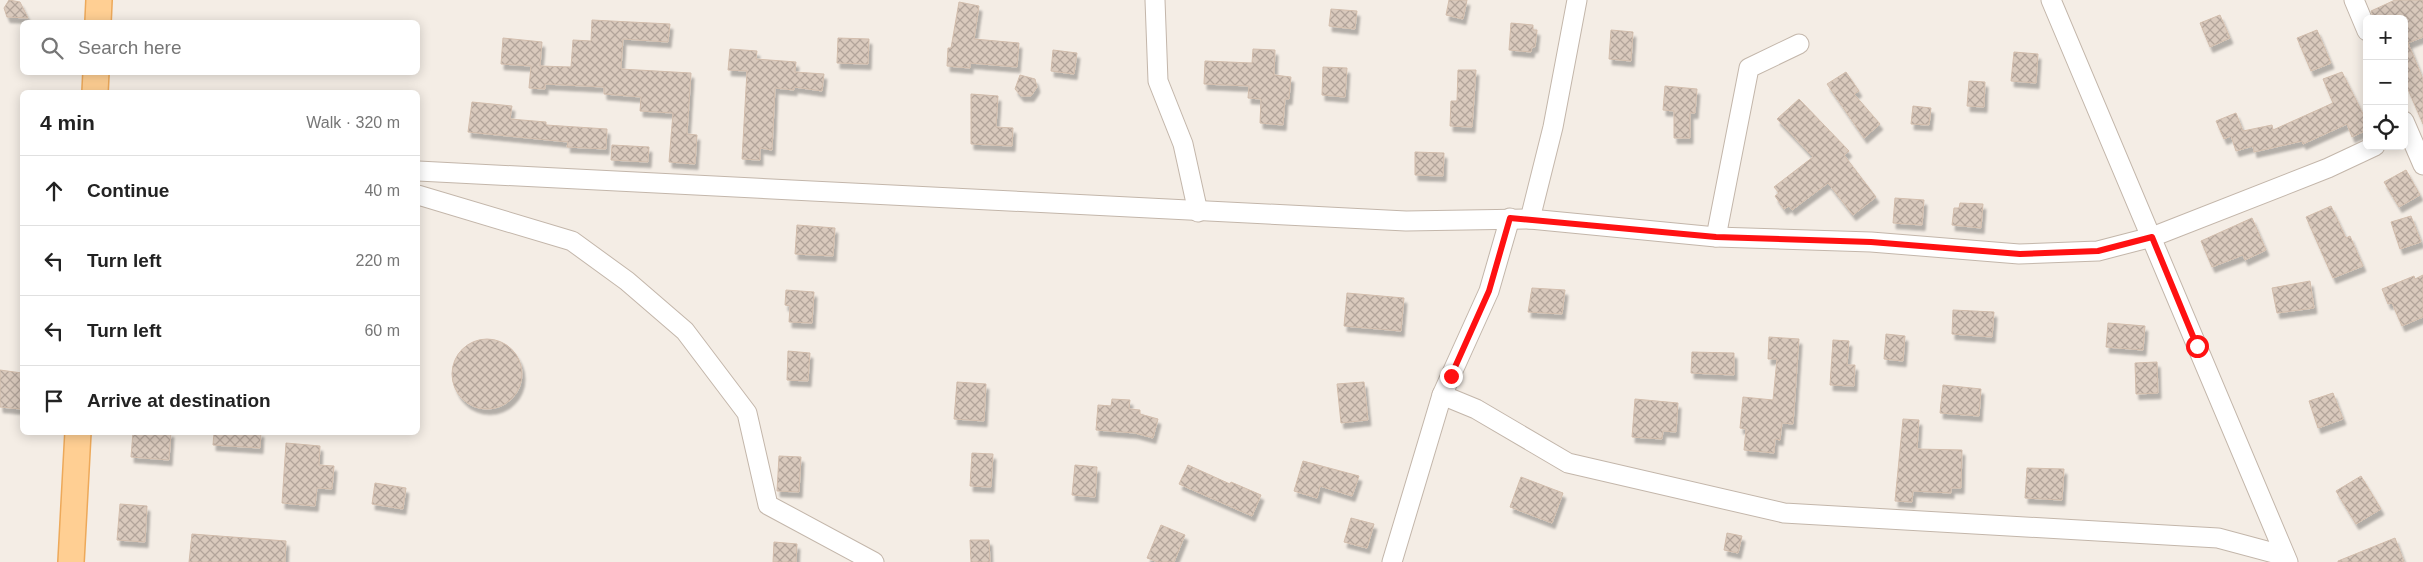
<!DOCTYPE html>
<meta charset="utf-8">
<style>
body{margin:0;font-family:Helvetica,sans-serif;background:#f6f6f6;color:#222}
.controls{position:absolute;right:15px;top:15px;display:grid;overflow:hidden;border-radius:8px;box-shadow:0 2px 12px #0003}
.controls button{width:45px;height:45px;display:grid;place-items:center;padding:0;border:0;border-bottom:1px solid #e0e0e0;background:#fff;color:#222;font:25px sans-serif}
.stop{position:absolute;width:15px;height:15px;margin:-11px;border:4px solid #ff1112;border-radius:50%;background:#fff}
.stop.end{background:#ff1112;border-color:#fff;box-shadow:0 1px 5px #0008}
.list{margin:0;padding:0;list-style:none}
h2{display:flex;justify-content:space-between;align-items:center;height:65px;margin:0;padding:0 20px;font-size:21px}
h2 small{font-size:16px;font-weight:400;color:#767676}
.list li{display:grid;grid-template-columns:32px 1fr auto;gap:15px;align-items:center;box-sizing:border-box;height:70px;padding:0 20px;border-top:1px solid #e0e0e0}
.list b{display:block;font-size:19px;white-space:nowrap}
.list em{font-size:16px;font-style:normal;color:#767676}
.icon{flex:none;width:28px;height:28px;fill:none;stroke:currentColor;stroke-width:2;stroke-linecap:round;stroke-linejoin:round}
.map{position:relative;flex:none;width:2423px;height:562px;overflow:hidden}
.search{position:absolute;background:#fff;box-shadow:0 2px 12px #0003;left:20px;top:20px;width:400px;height:55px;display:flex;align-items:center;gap:12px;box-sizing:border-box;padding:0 18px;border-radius:8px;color:#767676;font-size:19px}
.panel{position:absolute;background:#fff;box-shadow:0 2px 12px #0003;left:20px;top:90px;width:400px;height:345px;border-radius:8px}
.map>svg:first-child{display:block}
</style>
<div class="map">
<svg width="2423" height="562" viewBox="0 0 2423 562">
<defs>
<pattern id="building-cross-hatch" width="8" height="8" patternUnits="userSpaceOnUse" patternTransform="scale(1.25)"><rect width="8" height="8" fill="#d9c9bc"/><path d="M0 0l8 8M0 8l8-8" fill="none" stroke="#b2a49a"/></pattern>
<filter id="shadow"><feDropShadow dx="3" dy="5.5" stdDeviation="1" flood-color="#0004"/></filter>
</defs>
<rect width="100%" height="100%" fill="#f4ede5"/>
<g fill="url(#building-cross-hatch)" stroke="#d2bdac" filter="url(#shadow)">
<polygon points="9,0 20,2 28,18 7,17 4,8"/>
<polygon points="1449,0 1467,0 1463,19 1446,15"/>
<polygon points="2395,0 2423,0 2423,37 2408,43 2423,79 2423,124 2404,80 2404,19 2374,19 2371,11"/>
<polygon points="959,2 979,6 974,39 1019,43 1017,67 970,63 970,68 947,66 948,48 951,48"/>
<polygon points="1331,9 1357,11 1355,29 1329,26"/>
<polygon points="2220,15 2230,38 2210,47 2200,23"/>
<polygon points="592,20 670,24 668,42 623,39 621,69 691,73 687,134 697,135 695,164 669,162 673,113 640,111 641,97 604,94 604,87 545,84 545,89 529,88 531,66 501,64 503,38 542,42 540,66 571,67 573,40 591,41"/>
<polygon points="1511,23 1533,25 1533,30 1537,30 1535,47 1532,47 1531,52 1509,50"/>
<polygon points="1611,30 1633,32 1631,61 1609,59"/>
<polygon points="2317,30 2331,63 2311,71 2297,38"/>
<polygon points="838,38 869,39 868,64 837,63"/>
<polygon points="730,49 757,51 756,59 796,62 795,72 824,74 822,91 794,87 794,90 775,88 772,150 760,148 760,160 742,159 747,71 728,70"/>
<polygon points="1253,49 1275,50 1274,75 1291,77 1289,99 1285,99 1283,125 1260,123 1261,99 1248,98 1249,86 1204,84 1205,61 1252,63"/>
<polygon points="1053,50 1077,53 1074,74 1051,71"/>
<polygon points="2014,52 2038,54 2036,83 2011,81"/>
<polygon points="1323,67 1347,68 1345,97 1322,95"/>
<polygon points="1458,70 1476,70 1472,127 1450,126 1451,101 1457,101"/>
<polygon points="1846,72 1859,91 1854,94 1880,124 1864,138 1827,84"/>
<polygon points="2342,72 2367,122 2367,130 2352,137 2347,124 2303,144 2302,141 2254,152 2253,146 2236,151 2231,136 2224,139 2216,121 2236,113 2243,131 2272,125 2273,130 2333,103 2323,79"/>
<polygon points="1020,75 1035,79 1037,87 1031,96 1021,96 1015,89"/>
<polygon points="1969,81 1985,82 1984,107 1967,106"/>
<polygon points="1665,86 1697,89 1695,113 1690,113 1690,138 1674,138 1674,111 1663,110"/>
<polygon points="971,94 998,96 996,127 1013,128 1012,146 971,144"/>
<polygon points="1799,99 1849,151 1844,155 1876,197 1853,215 1828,183 1792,210 1789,206 1784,209 1775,196 1779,193 1774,187 1813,157 1777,119"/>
<polygon points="472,102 512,106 510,119 546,122 546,125 607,129 606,149 567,147 568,142 468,132"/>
<polygon points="1913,106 1931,108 1929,125 1911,124"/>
<polygon points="612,145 649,147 648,162 611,160"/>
<polygon points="1415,152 1444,153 1443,176 1415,175"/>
<polygon points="2406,170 2420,195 2399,207 2384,182"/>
<polygon points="1895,198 1924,200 1922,225 1893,223"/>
<polygon points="1960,203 1983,204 1981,228 1952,225 1954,208 1959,208"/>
<polygon points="2331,206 2346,238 2350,236 2363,266 2333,278 2306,217"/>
<polygon points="2411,216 2421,242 2400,249 2391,222"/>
<polygon points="2252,218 2266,250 2245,260 2243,255 2212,267 2201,241"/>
<polygon points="797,225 835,228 833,256 795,254"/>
<polygon points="2423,275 2423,317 2402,326 2392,303 2388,304 2382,289 2414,276 2415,279"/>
<polygon points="2310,281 2314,308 2277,313 2272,288"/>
<polygon points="1532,288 1565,290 1562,314 1528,312"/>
<polygon points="786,290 814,292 812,323 789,322 790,306 785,305"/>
<polygon points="1347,293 1404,298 1401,331 1344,326"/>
<polygon points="1953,310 1994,312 1992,337 1952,334"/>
<polygon points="2108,323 2145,326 2143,350 2106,347"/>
<polygon points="1886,334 1905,336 1903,361 1884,359"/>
<polygon points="1769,337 1799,339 1793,424 1782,423 1780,440 1775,439 1774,453 1744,450 1746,429 1740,428 1743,397 1773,400 1777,359 1768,359"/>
<circle cx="487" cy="374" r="35"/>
<polygon points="1833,340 1849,341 1847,365 1855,365 1854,386 1830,385"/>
<polygon points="788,351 810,353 808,381 787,380"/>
<polygon points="1692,352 1734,353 1734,375 1691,373"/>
<polygon points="2157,362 2158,393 2136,394 2135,363"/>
<polygon points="0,370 22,373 21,409 0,407"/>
<polygon points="957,382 986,384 984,421 954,419"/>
<polygon points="1364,382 1368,420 1341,423 1337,384"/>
<polygon points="1943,385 1981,389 1979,416 1940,413"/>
<polygon points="2333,393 2343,419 2318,428 2309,401"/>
<polygon points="1112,399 1130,400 1129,409 1140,410 1140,414 1158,419 1153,438 1135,433 1096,430 1098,405 1111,406"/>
<polygon points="1635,399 1678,403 1676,432 1663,431 1662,439 1632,437"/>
<polygon points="1903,419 1919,420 1917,449 1962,450 1961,488 1951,488 1951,493 1913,491 1912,502 1895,501"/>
<polygon points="133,432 171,432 169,460 131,457"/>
<polygon points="214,432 261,432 260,448 213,445"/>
<polygon points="286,443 320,446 319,465 334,466 332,489 317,488 315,506 282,503"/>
<polygon points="972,453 993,454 991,487 970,486"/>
<polygon points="779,456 801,457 799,492 777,491"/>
<polygon points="1303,461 1359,476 1352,496 1320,486 1317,498 1294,491"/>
<polygon points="1075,465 1097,467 1095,497 1072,495"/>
<polygon points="1188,465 1230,484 1231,482 1261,495 1252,516 1179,484"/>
<polygon points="2027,468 2064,469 2062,500 2025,498"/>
<polygon points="2361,476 2381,509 2356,524 2336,491"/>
<polygon points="1521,477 1563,493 1552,523 1510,507"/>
<polygon points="375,483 406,488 403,509 372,504"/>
<polygon points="120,504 147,506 145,542 117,540"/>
<polygon points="1351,518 1374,524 1367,548 1344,542"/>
<polygon points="1161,525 1185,535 1174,562 1158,562 1147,558"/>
<polygon points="1727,533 1742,536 1738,553 1724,550"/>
<polygon points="192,534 286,541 285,562 189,562"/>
<polygon points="2395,538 2404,562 2338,562 2338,561"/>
<polygon points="970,540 989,540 990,562 971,562"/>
<polygon points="774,542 797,544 796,562 773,562"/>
</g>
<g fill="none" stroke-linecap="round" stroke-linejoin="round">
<g stroke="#c3b6aa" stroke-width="21">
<g id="minor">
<polyline points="1155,0 1158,81 1183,144 1198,212"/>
<polyline points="2051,0 2288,562"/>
<polyline points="2354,0 2367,31"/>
<polyline points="2404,121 2423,165"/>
<polyline points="418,171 1406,221 1530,219 1716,237 1871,242 2019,254 2098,251 2152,237 2328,168 2375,146"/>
<polyline points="418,195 572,241 627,281 685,331 747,413 768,505 874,562"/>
<polyline points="1530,219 1553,127 1577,0"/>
<polyline points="1716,237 1749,68 1799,44"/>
<polyline points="1442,395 1476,409 1568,463 1784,513 2218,538 2285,556"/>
<polyline points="1392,562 1442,395 1489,291 1510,218"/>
</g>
</g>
<g stroke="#eda95a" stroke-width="28">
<g id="major">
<polyline points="98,22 99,0"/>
<polyline points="95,92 96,72"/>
<polyline points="71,562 78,432"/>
</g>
</g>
<use href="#minor" stroke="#fff" stroke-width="19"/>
<use href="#major" stroke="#ffcf93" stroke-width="25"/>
</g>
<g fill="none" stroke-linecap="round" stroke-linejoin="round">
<polyline stroke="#ff1112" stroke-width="6" points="1451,376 1489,291 1510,218 1716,237 1871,242 2020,254 2098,251 2152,237 2197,346"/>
</g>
</svg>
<div class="controls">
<button>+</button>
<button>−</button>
<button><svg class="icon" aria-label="locate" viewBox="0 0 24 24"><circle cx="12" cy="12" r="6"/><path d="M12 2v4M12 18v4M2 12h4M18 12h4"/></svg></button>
</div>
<div class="stop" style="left:2197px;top:346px"></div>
<div class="stop end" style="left:1451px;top:376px"></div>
<div class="search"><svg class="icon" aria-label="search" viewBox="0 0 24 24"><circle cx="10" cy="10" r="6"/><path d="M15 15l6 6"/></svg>Search here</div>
<section class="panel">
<h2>4 min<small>Walk · 320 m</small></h2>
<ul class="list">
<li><svg class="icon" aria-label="ahead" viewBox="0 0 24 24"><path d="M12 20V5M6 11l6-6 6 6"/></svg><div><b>Continue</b></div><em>40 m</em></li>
<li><svg class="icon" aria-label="left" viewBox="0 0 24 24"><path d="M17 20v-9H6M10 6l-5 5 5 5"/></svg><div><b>Turn left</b></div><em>220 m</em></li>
<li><svg class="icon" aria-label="left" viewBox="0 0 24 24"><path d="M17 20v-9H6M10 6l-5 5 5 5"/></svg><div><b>Turn left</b></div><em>60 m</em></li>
<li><svg class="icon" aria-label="arrive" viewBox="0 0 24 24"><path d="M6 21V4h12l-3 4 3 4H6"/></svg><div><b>Arrive at destination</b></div></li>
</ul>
</section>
</div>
